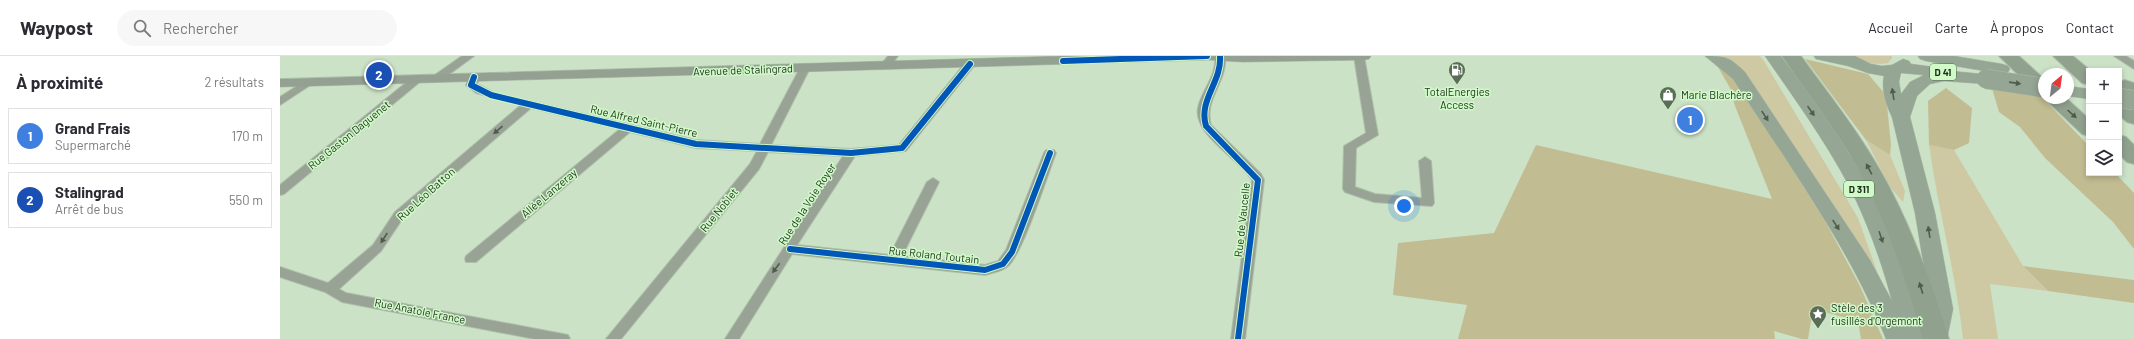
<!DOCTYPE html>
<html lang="fr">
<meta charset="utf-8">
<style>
body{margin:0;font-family:Barlow,sans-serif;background:#f7f7f7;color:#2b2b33}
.controls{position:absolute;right:12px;top:12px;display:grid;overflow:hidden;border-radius:0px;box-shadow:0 2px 6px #0003}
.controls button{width:36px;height:36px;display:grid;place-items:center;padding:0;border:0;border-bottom:1px solid #e1e1e2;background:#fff;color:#2b2b33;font:20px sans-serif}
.compass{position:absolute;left:1758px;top:12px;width:36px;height:36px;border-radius:50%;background:#fff;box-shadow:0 2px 6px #0003;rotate:29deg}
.you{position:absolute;left:1124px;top:150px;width:14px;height:14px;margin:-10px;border:3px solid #fff;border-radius:50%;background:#1a73e8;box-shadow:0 0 0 6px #1a73e833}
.badge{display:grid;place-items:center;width:26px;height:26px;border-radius:50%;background:#ea580c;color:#fff;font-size:13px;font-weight:700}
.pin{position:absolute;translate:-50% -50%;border:2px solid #fff;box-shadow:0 1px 4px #0006}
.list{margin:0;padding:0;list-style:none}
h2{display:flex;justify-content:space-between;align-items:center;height:52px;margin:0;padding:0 16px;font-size:17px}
h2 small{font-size:13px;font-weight:400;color:#7c7c81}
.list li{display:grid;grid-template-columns:26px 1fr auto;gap:12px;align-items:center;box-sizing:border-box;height:56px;margin:0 8px 8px;padding:0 8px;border:1px solid #e1e1e2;border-radius:0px}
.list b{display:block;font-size:15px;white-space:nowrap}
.list p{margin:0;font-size:13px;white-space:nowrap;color:#7c7c81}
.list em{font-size:13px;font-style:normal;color:#7c7c81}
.icon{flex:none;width:22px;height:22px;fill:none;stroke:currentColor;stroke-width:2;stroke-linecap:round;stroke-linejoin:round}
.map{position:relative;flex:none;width:1854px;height:283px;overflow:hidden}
header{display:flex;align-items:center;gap:24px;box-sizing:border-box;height:56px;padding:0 20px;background:#fff;border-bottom:1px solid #e1e1e2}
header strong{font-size:19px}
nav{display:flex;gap:22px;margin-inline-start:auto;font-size:14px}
.search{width:280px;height:36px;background:#f7f7f7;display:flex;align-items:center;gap:10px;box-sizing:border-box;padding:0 14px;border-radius:22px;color:#7c7c81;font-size:15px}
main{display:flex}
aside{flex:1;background:#fff}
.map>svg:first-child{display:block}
</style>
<header>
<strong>Waypost</strong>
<div class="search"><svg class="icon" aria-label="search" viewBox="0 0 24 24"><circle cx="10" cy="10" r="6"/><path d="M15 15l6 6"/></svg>Rechercher</div>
<nav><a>Accueil</a><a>Carte</a><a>À propos</a><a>Contact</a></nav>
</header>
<main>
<aside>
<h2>À proximité<small>2 résultats</small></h2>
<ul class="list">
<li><span class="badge" style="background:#3f7fe0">1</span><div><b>Grand Frais</b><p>Supermarché</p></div><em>170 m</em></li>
<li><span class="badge" style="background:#1a4fb4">2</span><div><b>Stalingrad</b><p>Arrêt de bus</p></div><em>550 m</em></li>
</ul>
</aside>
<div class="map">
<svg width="1854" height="283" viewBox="0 0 1854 283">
<rect width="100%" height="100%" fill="#cbe2c7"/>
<g fill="#cec9a2">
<polygon points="1443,0 1480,0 1484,5 1578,162 1599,221"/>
<path d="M1574,0H1612V2L1608,7C1595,10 1585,6 1574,0Z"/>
<polygon points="1586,84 1610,99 1625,135 1623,146 1610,131"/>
<path d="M1649,89L1674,94L1743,210L1768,235L1710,228L1718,283H1683C1676,218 1658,154 1649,89Z"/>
</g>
<g fill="#c2bc92">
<polygon points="1525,3 1588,18 1606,39 1611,89 1610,99 1586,84"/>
<polygon points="1434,4 1445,10 1538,152 1580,230 1603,283 1581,283 1578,265 1533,253 1528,283 1522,283 1494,275 1495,283 1178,283 1187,249 1113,239 1118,187 1214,177 1256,89 1492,143 1455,50 1450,32"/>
<polygon points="1711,29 1757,36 1809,90 1809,117 1835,117 1854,137 1854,193 1833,166 1765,102 1740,71 1719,56"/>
<polygon points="1666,32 1692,52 1689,87 1674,94 1649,89 1648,45"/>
<polygon points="1743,210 1854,224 1854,247 1768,235"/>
</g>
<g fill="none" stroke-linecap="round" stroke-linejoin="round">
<g stroke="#aebfaa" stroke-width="2">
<g id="minor">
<polygon points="182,0 194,0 160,25 152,25 151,23 152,21"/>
<polygon points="608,0 618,0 609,12 601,12 600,10"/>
<path d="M935,0H945C948,25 923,44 931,69L981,118L984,124L965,283H951L972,124C960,103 913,79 918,52C922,33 937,21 935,0Z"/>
<polygon points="1074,0 1084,0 1098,79 1076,92 1075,131 1095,138 1142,142 1139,105 1145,101 1151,105 1154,147 1152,150 1094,146 1065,136 1063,133 1064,90 1086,77"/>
<polygon points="1834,0 1846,0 1854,5 1854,13"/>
<path d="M690,5L694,6L695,8L694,10L626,95L575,100L517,189L610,199L647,126L653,122L659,126L622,200L705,209L718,205L726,194L764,97L766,94H774L776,97C767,120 743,197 728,210C723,215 712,217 705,219L512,198L459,283H445L563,100L488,96L479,113L341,283H326L470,108L477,95L416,92L350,76L196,206H186L185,203L186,200L340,73L251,52L123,162L101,195L59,233L66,237L283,278L288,279L290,283H255L62,246L45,236L0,221V211L48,227L93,189L115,156L241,49L196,37L186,29L190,19H198L199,21L197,28L214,37L416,84L480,88L520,12L525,9L530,12L491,89L571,93L619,89L686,6Z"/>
<polygon points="137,20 141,21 142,23 141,25 4,138 0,139 0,129 133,21"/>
<polygon points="28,23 33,26 32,28 0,49 0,41"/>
</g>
</g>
<g stroke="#aebfaa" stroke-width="1">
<polygon id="secondary" points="783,0 1091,0 1089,3 1084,4 963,6 929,4 0,31 0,23"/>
</g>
<g stroke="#aebfaa" stroke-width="1">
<g id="primary">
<path d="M1425,0C1447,0 1449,1 1465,16L1590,204L1612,245C1601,204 1587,165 1568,128C1544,83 1514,42 1485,0H1501C1536,48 1573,97 1598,151C1618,193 1631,238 1644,283H1606C1569,190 1507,107 1453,23Z"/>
<path d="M1534,0H1575L1591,8L1602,10L1612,9L1623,3L1629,5L1631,8L1669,13L1671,15L1712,19L1714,23L1712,27L1706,28L1664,25L1650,28L1637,40L1630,61L1655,157L1673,253L1667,283H1645L1651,253L1635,157L1612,61C1606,49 1601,33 1604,20L1588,17L1568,10L1536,3ZM1621,17L1644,19L1630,26L1621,38L1619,26Z"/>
<polygon points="1638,0 1674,0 1722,8 1728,10 1730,13 1728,16 1722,18 1646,5 1640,3"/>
<polygon points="1788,30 1809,33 1809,43 1788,40"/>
</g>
</g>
<g stroke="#aebfaa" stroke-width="2">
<g id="motorway">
<path d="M1502,0H1521C1547,36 1575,71 1597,109C1629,163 1650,223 1669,283H1643C1626,224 1607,165 1577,111C1555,72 1527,37 1502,0Z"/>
<polygon points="1719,0 1739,0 1764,23 1764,39 1757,37"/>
<polygon points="1773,0 1793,0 1811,15 1809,15 1809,29 1802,27"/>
<polygon points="1845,24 1854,27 1854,39 1839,34 1839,26"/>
<polygon points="1764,42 1786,42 1809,63 1809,80 1802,78"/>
<polygon points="1839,43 1846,45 1854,52 1854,68 1847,66 1839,59"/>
<polygon points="1839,79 1846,81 1854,89 1854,108 1847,106 1839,98"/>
</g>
</g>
<use href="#minor" fill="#98a295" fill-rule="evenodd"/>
<use href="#secondary" fill="#94a192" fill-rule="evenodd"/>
<use href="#primary" fill="#96a694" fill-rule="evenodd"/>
<use href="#motorway" fill="#90a18e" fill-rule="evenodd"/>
<g stroke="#aebfaa" stroke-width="20" stroke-linecap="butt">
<g id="primary-bridge">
<polyline points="1706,23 1764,32"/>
<polyline points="1839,42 1854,44"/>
</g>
</g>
<use href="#primary-bridge" stroke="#96a694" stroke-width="19"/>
<g stroke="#d0fbc8" stroke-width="8">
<g id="cycleway">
<path d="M940,0C942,26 918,44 926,70L978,124L958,283"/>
<polyline points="783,5 927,0"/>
<polyline points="194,21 191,29 211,39 416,88 571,97 622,92 690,8"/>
<polyline points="510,193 705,214 723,208 732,196 770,97"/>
</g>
</g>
<use href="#cycleway" stroke="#0057b8" stroke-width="6"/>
</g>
<defs><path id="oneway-solid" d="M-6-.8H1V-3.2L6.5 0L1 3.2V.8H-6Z"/></defs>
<g fill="#4e5e4b">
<use href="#oneway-solid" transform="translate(1735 27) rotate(8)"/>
<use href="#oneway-solid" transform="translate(1613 38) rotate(-99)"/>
<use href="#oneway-solid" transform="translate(1531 55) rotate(55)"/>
<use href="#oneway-solid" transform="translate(1485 60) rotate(57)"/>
<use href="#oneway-solid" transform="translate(1556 169) rotate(57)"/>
<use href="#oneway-solid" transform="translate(1649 176) rotate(-99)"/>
<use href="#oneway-solid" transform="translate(1601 181) rotate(71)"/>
</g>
<g fill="#4c5c49">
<use href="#oneway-solid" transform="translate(1792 58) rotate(42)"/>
<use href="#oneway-solid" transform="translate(1589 113) rotate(-118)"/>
<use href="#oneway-solid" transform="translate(1641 232) rotate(-107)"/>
</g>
<g fill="#4f5c4c">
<use href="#oneway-solid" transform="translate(218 74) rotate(139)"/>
<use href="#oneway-solid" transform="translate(104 182) rotate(123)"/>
<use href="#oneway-solid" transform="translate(496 212) rotate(127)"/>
</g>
<defs>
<g id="fuel-pin" transform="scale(0.9)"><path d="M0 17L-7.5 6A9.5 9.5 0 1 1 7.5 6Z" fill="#5b6d57" stroke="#d0fbc8"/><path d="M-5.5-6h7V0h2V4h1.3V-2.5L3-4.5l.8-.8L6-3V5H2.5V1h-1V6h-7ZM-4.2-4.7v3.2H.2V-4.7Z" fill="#fff"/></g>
<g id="shop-pin" transform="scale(0.9)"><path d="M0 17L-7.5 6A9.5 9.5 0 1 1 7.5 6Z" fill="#5b6d57" stroke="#d0fbc8"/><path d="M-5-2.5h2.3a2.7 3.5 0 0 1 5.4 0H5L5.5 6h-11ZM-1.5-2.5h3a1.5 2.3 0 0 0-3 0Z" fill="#fff"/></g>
<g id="sight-pin" transform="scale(0.9)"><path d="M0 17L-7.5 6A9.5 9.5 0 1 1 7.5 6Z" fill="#5b6d57" stroke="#d0fbc8"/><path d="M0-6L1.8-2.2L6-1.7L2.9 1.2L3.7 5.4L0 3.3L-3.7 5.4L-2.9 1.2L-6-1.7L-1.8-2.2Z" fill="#fff"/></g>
</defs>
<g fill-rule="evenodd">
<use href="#fuel-pin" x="1177" y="14"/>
<use href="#shop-pin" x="1388" y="39"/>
<use href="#sight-pin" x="1538" y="258"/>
</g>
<g text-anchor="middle" stroke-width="3" stroke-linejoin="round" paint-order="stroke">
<g fill="#d0fbc8" stroke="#536c4f" stroke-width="1">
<rect x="1650" y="8" width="26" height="16" rx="3"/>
<rect x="1564" y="125" width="30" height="16" rx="3"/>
</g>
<g font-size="10" font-weight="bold" fill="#1e2e1b">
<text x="1663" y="20">D 41</text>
<text x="1579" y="137">D 311</text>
</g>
<g font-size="11" fill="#1e2e1b" stroke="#d0fbc8">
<text transform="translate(463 14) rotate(-2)" y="4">Avenue de Stalingrad</text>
<text transform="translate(364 65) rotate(13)" y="4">Rue Alfred Saint-Pierre</text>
<text transform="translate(69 79) rotate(-39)" y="4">Rue Gaston Daguenet</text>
<text transform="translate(269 137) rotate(-40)" y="4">Allée Lanzeray</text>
<text transform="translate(146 138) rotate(-42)" y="4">Rue Léo Batton</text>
<text transform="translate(527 148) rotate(-57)" y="4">Rue de la Voie Royer</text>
<text transform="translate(439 154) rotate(-51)" y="4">Rue Noblet</text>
<text transform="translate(962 164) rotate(-84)" y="4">Rue de Vaucelle</text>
<text transform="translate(654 199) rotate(6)" y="4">Rue Roland Toutain</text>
<text transform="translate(140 255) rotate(11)" y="4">Rue Anatole France</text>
</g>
<g font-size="11" fill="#1e2e1b" stroke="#d0fbc8" text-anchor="start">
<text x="1177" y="40" text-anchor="middle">TotalEnergies<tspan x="1177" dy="13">Access</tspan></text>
<text x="1401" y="43">Marie Blachère</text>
<text x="1551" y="256">Stèle des 3<tspan x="1551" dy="13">fusillés d'Orgemont</tspan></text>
</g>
</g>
</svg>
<div class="controls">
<button>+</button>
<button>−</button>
<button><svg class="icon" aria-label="layers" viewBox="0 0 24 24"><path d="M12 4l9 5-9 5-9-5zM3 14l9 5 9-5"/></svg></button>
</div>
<svg class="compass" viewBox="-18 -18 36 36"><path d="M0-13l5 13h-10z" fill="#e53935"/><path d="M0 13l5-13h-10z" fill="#7c7c81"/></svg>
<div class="you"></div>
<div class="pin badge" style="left:1410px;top:64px;background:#3f7fe0">1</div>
<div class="pin badge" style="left:99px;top:19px;background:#1a4fb4">2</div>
</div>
</main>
